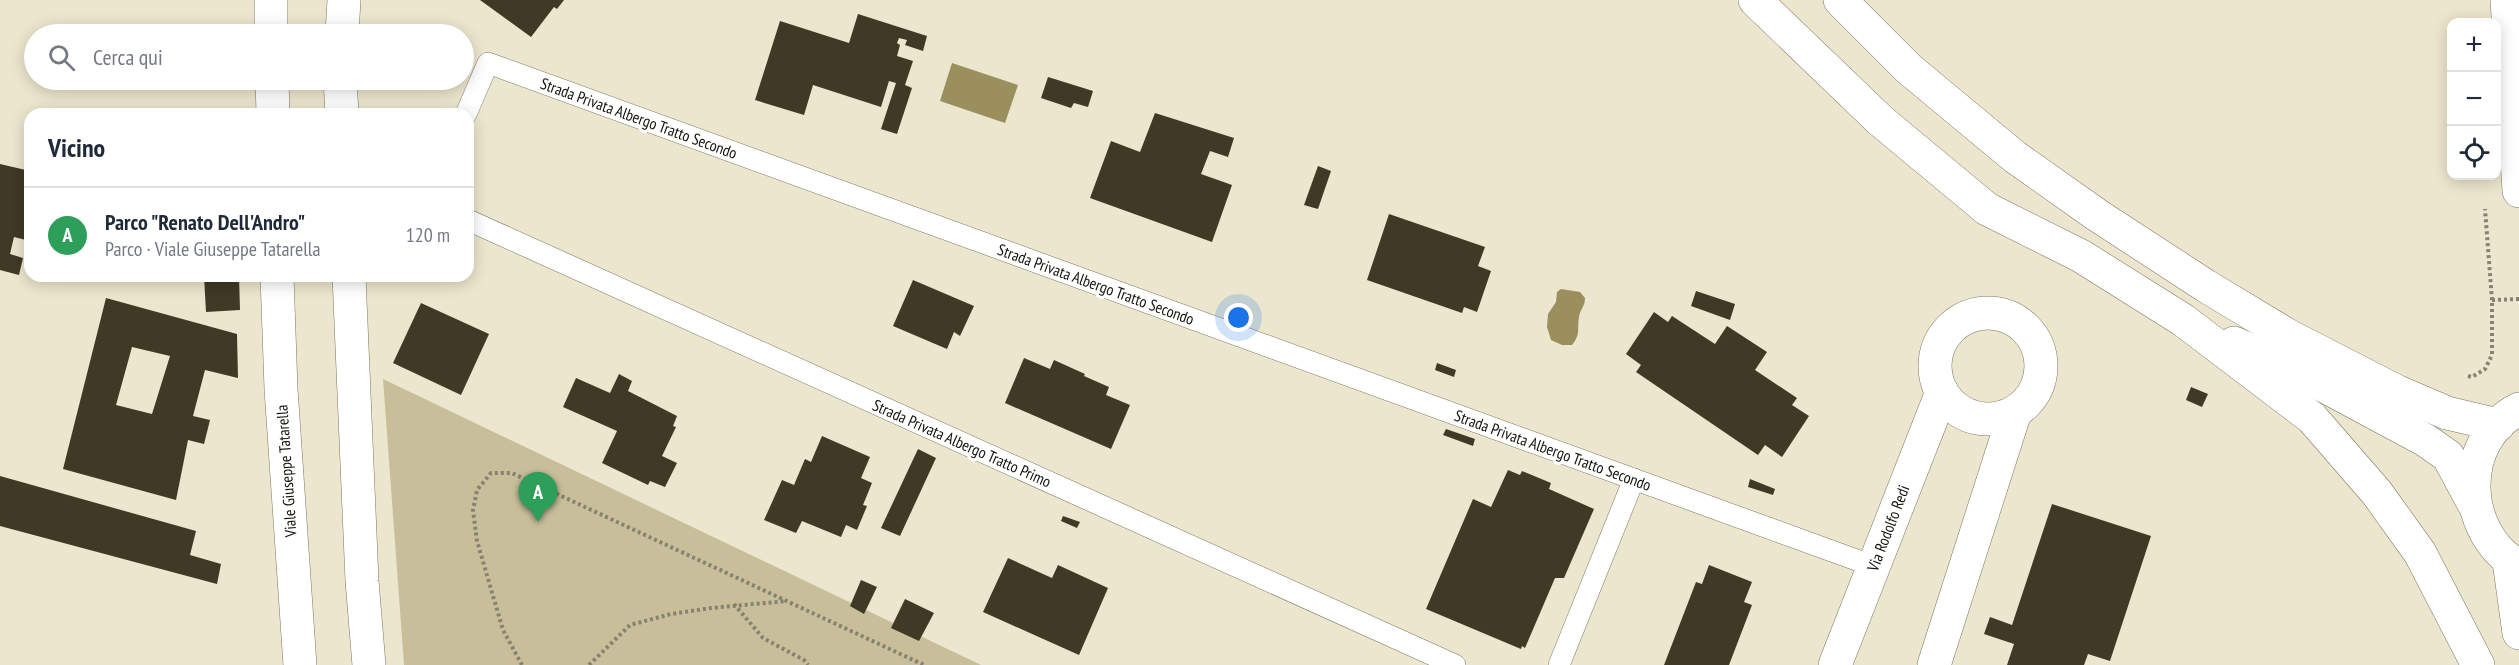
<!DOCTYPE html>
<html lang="it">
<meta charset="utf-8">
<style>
body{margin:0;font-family:"PT Sans Narrow",sans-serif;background:#f6f6f7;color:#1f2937}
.controls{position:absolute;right:18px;top:18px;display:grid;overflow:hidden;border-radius:12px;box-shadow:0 3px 15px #0003}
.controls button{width:54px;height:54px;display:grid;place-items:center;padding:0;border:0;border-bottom:2px solid #e0e1e3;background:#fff;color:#1f2937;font:30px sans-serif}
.you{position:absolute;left:1239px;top:318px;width:21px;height:21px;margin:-15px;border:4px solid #fff;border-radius:50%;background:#1a73e8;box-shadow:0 0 0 9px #1a73e833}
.badge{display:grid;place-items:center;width:39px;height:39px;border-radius:50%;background:#0b8043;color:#fff;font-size:20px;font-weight:700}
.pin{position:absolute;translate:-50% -50px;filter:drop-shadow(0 2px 3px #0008)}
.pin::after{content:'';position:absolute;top:32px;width:21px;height:18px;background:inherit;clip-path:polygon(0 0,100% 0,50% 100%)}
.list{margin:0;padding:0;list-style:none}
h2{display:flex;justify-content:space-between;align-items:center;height:78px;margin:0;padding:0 24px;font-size:26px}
h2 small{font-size:20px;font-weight:400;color:#747a83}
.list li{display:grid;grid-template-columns:39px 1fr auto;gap:18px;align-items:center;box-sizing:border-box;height:96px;padding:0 24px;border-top:2px solid #e0e1e3}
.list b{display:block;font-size:22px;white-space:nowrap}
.list p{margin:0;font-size:20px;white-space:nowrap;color:#747a83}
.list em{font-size:20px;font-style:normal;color:#747a83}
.icon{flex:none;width:33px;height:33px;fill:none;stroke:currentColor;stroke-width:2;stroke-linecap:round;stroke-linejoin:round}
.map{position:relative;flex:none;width:2519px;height:665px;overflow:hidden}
.search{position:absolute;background:#fff;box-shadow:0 3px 15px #0003;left:24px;top:24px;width:450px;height:66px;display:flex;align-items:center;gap:15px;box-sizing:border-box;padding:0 21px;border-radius:33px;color:#747a83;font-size:22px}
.panel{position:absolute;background:#fff;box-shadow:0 3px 15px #0003;left:24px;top:108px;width:450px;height:174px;border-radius:18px}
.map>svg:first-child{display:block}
</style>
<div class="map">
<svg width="2519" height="665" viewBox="0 0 2519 665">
<rect width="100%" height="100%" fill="#ece6ce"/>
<polygon fill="#c8bf9a" points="383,379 981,665 404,665"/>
<g fill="#9b8f5d">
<polygon points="952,63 1018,85 1005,123 940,101"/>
<path d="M1561,289L1580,292L1585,298C1585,307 1580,309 1579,317C1577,329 1581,334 1572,345H1562L1551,340L1547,327L1548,314L1556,302L1557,292Z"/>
</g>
<g fill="#3e3a25" fill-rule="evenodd">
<polygon points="480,0 564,0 557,9 554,7 531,37"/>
<polygon points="858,14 927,36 923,51 905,45 907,40 899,38 897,43 900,45 897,56 913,61 905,85 912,88 897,134 881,129 896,83 889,81 881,107 813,85 804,115 755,100 780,21 849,43"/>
<polygon points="1048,77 1093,91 1088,107 1074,103 1071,108 1041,98"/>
<polygon points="1155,113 1234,138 1228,157 1210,151 1201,174 1232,185 1212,242 1090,198 1111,141 1140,152"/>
<polygon points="0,164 30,171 30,241 14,237 10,254 23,258 19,275 0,270"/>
<polygon points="1318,166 1331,171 1318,209 1304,205"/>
<polygon points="1389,214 1485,247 1478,266 1491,271 1477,312 1464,307 1462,313 1367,280"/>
<polygon points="204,276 239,276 240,310 206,312"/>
<polygon points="913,280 974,306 960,336 954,332 947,349 893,326"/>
<polygon points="1696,291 1735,304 1730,320 1691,306"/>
<path d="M106,298L237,334L238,378L205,370L193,416L210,420L204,444L188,440L176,500L63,469ZM132,347L170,356L152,414L116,405Z"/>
<polygon points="421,303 489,334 461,395 393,363"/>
<polygon points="1654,312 1668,322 1672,316 1715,344 1727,326 1767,352 1755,370 1797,398 1792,405 1809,416 1782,457 1765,445 1758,455 1636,372 1641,365 1626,354"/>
<polygon points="1024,358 1050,369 1054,360 1085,374 1084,376 1109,387 1106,395 1130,405 1111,449 1005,403"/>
<polygon points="1437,363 1456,370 1454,377 1435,370"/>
<polygon points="619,374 632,381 628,391 677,416 673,426 676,427 662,456 677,463 665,487 650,481 648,485 602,463 617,431 563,407 576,378 610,393"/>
<polygon points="2191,387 2208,394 2202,407 2186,400"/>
<polygon points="1446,429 1475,439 1473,446 1443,435"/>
<polygon points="822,436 870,457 861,478 872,483 863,505 867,506 857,530 846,525 841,537 802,521 796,533 764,520 782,480 794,485 805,459 811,462"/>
<polygon points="918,449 936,458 900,536 881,528"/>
<polygon points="1508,470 1520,475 1522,471 1551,483 1549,489 1594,509 1564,578 1555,578 1525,648 1522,646 1521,649 1426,609 1473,499 1491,507"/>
<polygon points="0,476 196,531 190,555 221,564 217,584 0,526"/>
<polygon points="1750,479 1775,489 1773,495 1748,487"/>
<polygon points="2052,504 2151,536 2110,661 2088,654 2084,665 2007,665 2014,644 1984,634 1990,617 2012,625"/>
<polygon points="1063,516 1080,522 1077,528 1061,521"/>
<polygon points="1008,558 1052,578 1058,565 1108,588 1079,655 983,612"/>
<polygon points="1709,565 1752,582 1744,602 1752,605 1729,665 1664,665 1696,582 1702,584"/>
<polygon points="861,580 877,587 864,614 850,606"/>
<polygon points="905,599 934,613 919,641 891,628"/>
</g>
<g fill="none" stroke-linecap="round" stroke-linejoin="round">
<g stroke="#7b7660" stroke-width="22">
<g id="service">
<polyline points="466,114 488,63 1873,566"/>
<polyline points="468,220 1455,665"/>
<polyline points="1559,665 1634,479"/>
</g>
</g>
<g stroke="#7b7660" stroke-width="34">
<g id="minor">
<circle cx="1988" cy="366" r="53"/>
<polyline points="2509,561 2519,633"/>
<polyline points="1835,665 1942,392"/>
<polyline points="1934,665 2015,412"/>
</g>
</g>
<g stroke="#7b7660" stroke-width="34">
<g id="secondary">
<polyline points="271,0 271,34"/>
<polyline points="1755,0 1881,121 1987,209 2081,256 2183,320 2312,418 2377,493 2420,553 2478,665"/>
<polyline points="1840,0 1909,69 2015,157 2097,215 2206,286 2289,336 2398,392 2447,413 2498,425"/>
<polyline points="2507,0 2519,191"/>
<polyline points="342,34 344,0"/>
<polyline points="272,80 273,114"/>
<polyline points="340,80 342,114"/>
<polyline points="277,276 281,389 300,665"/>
<polyline points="349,276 362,581 369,665"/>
<polyline points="2234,343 2289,367 2425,440 2448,456 2475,506"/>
<path d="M2519,409C2457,440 2461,534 2519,566"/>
</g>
</g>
<g stroke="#868272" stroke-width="4" stroke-dasharray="3 3" stroke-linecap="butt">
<polyline points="2492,300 2519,299"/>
<polyline points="2468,376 2472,377 2485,369 2492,355 2492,300 2485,209"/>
<polyline points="734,604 763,638 804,660 808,665"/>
<polyline points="522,665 503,630 477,541 473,510 477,490 491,473 512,473 924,665"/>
<polyline points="589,665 630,625 671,614 711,608 787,601"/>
</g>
<use href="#service" stroke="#fff" stroke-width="21"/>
<use href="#minor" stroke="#fff" stroke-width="33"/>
<use href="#secondary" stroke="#fff" stroke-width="33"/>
</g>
<g text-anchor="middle" stroke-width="6" stroke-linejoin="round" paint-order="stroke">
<g font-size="16" fill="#14120a" stroke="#fff">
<text transform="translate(639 118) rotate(20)" y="6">Strada Privata Albergo Tratto Secondo</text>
<text transform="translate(1096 284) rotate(20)" y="6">Strada Privata Albergo Tratto Secondo</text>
<text transform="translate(962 443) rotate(24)" y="6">Strada Privata Albergo Tratto Primo</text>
<text transform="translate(1553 450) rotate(20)" y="6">Strada Privata Albergo Tratto Secondo</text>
<text transform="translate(286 471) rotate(-94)" y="6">Viale Giuseppe Tatarella</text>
<text transform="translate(1888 528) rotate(-69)" y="6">Via Rodolfo Redi</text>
</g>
</g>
</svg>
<div class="controls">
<button>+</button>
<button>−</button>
<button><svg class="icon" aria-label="locate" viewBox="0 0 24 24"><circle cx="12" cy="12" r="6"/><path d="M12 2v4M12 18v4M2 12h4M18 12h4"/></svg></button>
</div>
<div class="you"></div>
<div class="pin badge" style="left:538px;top:522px;background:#2e9e5b">A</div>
<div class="search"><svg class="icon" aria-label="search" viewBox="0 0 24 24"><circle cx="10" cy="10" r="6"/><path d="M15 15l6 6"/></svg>Cerca qui</div>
<section class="panel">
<h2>Vicino<small></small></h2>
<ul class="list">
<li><span class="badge" style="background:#2e9e5b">A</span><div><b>Parco &quot;Renato Dell'Andro&quot;</b><p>Parco · Viale Giuseppe Tatarella</p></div><em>120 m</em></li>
</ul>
</section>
</div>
